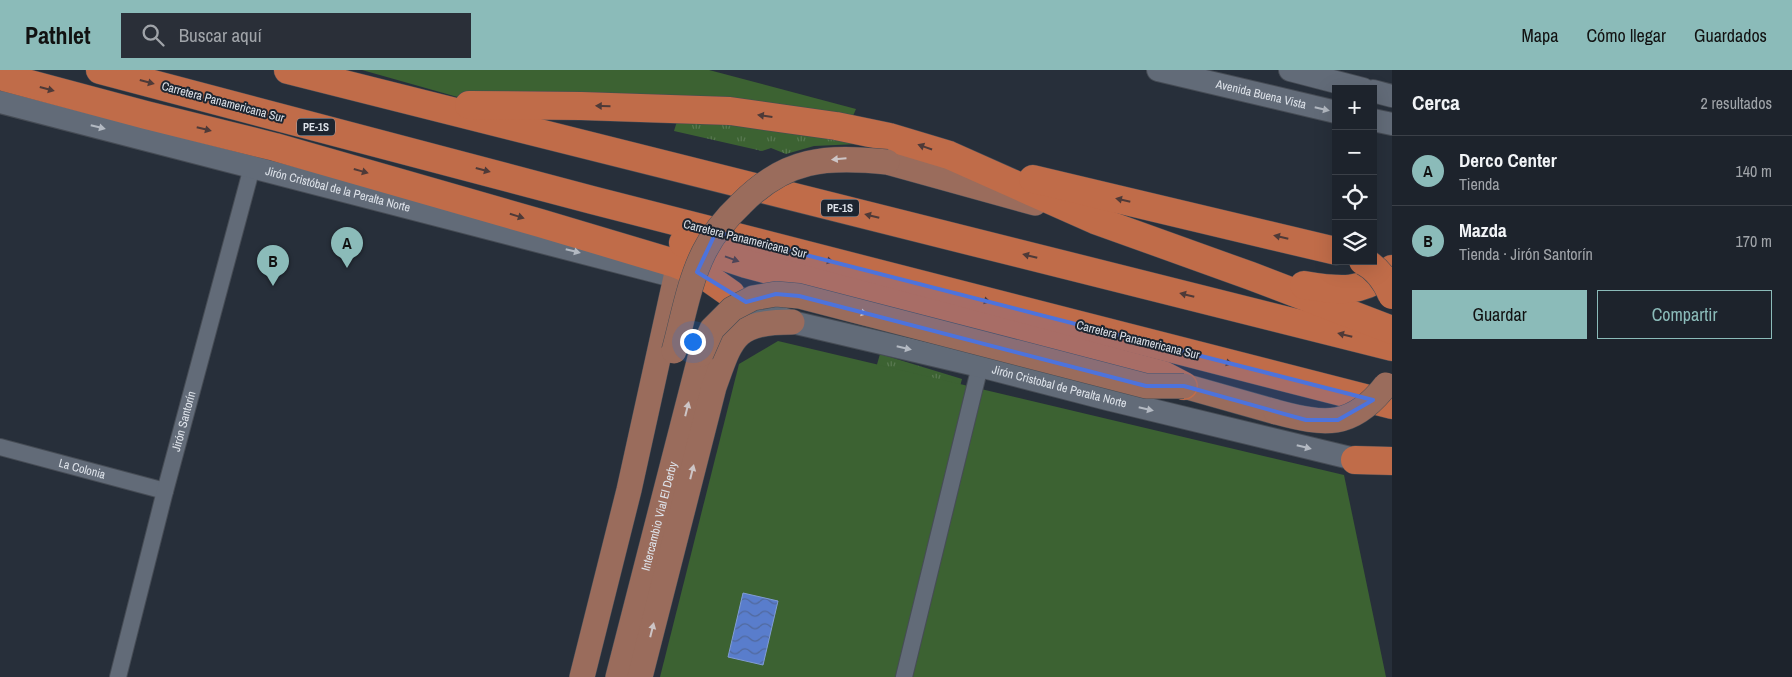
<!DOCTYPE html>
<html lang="es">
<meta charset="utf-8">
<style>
body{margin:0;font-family:"Archivo Narrow",sans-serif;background:#2a2f38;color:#f1f3f6}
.controls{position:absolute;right:15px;top:15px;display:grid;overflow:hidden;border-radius:0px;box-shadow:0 5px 20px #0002}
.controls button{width:45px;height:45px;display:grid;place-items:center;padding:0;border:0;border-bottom:1px solid #3b4048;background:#1d232c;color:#f1f3f6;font:25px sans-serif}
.you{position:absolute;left:692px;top:271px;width:18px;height:18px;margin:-12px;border:4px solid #fff;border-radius:50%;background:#1a73e8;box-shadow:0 0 0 8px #1a73e833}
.badge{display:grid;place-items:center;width:32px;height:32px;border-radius:50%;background:#8bbbb9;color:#111;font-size:16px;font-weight:700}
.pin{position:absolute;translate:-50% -41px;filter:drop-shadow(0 1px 2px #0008)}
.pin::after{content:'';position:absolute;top:26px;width:18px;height:15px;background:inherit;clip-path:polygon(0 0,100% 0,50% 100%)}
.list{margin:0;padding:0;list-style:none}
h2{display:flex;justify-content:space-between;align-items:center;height:65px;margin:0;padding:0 20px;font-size:21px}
h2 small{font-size:16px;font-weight:400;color:#a0a4a9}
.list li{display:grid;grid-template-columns:32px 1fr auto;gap:15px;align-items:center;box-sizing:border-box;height:70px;padding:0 20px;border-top:1px solid #3b4048}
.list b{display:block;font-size:19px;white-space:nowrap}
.list p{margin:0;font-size:16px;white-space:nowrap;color:#a0a4a9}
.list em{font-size:16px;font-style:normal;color:#a0a4a9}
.actions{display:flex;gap:10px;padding:15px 20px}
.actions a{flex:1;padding:11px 0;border:1px solid #8bbbb9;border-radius:0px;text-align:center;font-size:18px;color:#8bbbb9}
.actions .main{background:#8bbbb9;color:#111}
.icon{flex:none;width:28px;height:28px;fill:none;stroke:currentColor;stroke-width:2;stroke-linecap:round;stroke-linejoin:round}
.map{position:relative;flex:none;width:1392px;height:607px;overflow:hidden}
header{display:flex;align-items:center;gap:30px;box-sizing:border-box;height:70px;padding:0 25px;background:#8bbbb9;color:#111}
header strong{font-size:24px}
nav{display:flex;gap:28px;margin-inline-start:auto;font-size:18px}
.search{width:350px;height:45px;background:#2a2f38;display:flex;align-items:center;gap:12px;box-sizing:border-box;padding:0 18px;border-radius:0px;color:#a0a4a9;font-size:19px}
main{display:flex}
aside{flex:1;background:#1d232c}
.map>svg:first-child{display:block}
</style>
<header>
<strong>Pathlet</strong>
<div class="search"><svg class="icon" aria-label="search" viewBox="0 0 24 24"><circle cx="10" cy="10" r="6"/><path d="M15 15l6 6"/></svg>Buscar aquí</div>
<nav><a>Mapa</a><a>Cómo llegar</a><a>Guardados</a></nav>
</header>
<main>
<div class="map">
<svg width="1392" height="607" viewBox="0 0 1392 607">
<defs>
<pattern id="grass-tufts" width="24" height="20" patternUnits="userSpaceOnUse" patternTransform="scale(1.25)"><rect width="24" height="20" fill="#3c6232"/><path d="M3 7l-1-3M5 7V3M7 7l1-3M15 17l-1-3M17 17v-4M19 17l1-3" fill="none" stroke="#587850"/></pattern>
<pattern id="water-waves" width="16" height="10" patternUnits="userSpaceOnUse" patternTransform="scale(1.25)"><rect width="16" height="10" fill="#597dcc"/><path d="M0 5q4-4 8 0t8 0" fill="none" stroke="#51699d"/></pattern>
</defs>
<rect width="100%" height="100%" fill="#272f3a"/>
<g fill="url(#grass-tufts)">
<polygon points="679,45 769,54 857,74 814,76 786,84 771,78 762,81 674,61"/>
<polygon points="880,284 962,309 947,365 866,333"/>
</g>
<g fill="#3c6232">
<polygon points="362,0 709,0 856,39 852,48 461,28"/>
<polygon points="778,271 1344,405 1386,607 660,607 739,294"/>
</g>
<polygon fill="url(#water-waves)" stroke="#819cd5" points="743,523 778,531 763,595 728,587"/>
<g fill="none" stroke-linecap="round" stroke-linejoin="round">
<g stroke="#464c55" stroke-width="18">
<g id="street">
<path id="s1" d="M0,377L165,421"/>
<path id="s2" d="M118,607L164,425L252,97"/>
<polyline points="904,607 980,296"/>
</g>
</g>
<g stroke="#464c55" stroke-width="24">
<g id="secondary">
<path id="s3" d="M1158,0L1336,42"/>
<polyline points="1290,0 1363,19"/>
<polyline points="1373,21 1392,26"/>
<path id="s4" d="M0,32L665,204"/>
<polyline points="1373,50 1392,54"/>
<path id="s5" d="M733,225L765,241L792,252L980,296L1107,329L1371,393"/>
</g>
</g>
<g stroke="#464c55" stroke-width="26">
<g id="primary">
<polyline points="887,92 1035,133"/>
<polyline points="1184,316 1276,342"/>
<polyline points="582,607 629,420 676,207"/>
<path id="s6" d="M618,607L701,284"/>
<path d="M640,607L714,317C732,267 734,252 792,252"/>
</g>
</g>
<g stroke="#464c55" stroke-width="29">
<g id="highway">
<polyline points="100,0 592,130 1392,335"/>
<polyline points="288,0 1392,277"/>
<polyline points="0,6 146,45 275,77 540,153 674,193 704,205 731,224"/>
<polyline points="469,35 581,36 730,41 836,56 889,67 949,85 1095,150 1251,206 1392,260"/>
<polyline points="1033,109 1336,181"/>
<polyline points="683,173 746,194 1163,305 1184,316"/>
<path d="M1304,215C1340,221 1362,224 1392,199"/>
<polyline points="1355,390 1392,391"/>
</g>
</g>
<use href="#street" stroke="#626b78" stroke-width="16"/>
<use href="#secondary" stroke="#626b78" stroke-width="22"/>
<use href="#primary" stroke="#9a6c5c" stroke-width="25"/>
<use href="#highway" stroke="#c06c49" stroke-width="28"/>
<g stroke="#464c55" stroke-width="26" stroke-linecap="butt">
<g id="primary-bridge">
<path d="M674,281C683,248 689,212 704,182C713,164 726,148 741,134C786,88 826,86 887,92"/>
<polyline points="701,284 712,259 732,239 753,228 776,224 799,226 1146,316 1184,316"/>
<path d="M1276,342C1325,355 1352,359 1386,315"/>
</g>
</g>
<g stroke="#464c55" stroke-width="29" stroke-linecap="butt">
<path id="highway-bridge" d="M1363,191C1377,198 1386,211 1392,225"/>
</g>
<use href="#primary-bridge" stroke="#9a6c5c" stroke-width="25"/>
<use href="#highway-bridge" stroke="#c06c49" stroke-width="28"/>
</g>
<defs><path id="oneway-solid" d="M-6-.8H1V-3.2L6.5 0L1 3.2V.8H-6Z" transform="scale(1.25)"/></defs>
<g fill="#4e3a38">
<use href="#oneway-solid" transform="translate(147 12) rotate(15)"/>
<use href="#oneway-solid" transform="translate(47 19) rotate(15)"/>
<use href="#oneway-solid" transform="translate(603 36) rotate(-179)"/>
<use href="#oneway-solid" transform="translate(765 46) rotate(-172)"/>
<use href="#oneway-solid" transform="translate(204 59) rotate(14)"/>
<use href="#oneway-solid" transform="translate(925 77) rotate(-161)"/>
<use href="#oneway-solid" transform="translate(483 100) rotate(15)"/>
<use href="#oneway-solid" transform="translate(361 101) rotate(16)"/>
<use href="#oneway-solid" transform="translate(1123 130) rotate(-167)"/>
<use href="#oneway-solid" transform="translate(517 146) rotate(17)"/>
<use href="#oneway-solid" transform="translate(872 146) rotate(-166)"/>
<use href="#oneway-solid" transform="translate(1281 167) rotate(-167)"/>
<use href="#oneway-solid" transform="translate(1030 186) rotate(-166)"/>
<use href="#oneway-solid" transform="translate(732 189) rotate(20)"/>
<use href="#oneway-solid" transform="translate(826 190) rotate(14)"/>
<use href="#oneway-solid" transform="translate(1187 225) rotate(-166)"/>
<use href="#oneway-solid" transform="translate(983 230) rotate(14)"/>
<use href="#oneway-solid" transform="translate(1345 265) rotate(-166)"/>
<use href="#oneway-solid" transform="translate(1225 292) rotate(14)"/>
</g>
<g fill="#b3b9c2">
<use href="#oneway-solid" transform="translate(1322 39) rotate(13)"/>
<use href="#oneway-solid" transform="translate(98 57) rotate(14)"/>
<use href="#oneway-solid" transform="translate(573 181) rotate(14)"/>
<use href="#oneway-solid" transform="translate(904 278) rotate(13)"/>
<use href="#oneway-solid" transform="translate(1146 339) rotate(13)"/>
<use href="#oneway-solid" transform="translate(1304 377) rotate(14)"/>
</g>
<g fill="#cdc5c6">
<use href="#oneway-solid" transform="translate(839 89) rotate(175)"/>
<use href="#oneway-solid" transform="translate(860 242) rotate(15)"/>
<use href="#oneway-solid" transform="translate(687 339) rotate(-76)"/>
<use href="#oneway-solid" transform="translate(692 402) rotate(-76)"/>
<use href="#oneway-solid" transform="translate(652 560) rotate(-76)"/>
</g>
<path fill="#4d73dc" fill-opacity="0.2" stroke="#4d73dc" stroke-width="4" stroke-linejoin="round" d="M716,162L1373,330L1338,350H1306L1184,316H1146L799,226L776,224L746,232L697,202Z"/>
<g text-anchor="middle" stroke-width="4" stroke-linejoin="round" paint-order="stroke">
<g fill="#1d2530" stroke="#a4aab2" stroke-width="1">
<rect x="297" y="48.5" width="38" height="17" rx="4"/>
<rect x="821" y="129.5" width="38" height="17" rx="4"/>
</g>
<g font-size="11" font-weight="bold" fill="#dee3ea">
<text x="316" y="61">PE-1S</text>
<text x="840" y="142">PE-1S</text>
</g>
<g font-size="12" fill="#dee3ea" stroke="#1d2530">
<text dy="4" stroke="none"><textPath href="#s3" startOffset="106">Avenida Buena Vista</textPath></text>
<text transform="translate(223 32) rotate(15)" y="4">Carretera Panamericana Sur</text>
<text dy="4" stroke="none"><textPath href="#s4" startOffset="349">Jirón Cristóbal de la Peralta Norte</textPath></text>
<text transform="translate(745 169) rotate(14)" y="4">Carretera Panamericana Sur</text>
<text transform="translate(1138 270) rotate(14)" y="4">Carretera Panamericana Sur</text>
<text dy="4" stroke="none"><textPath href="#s5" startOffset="340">Jirón Cristobal de Peralta Norte</textPath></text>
<text dy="4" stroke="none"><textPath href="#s2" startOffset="264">Jirón Santorín</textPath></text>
<text dy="4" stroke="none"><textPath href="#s1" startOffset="85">La Colonia</textPath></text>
<text dy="4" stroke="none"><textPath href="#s6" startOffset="166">Intercambio Vial El Derby</textPath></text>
</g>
</g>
</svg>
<div class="controls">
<button>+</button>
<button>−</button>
<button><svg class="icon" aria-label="locate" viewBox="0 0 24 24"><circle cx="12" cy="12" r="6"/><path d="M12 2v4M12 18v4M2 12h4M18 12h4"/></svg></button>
<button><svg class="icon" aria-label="layers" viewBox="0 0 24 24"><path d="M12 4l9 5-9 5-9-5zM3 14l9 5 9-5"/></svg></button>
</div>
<div class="you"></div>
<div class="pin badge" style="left:347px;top:198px">A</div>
<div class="pin badge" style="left:273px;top:216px">B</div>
</div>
<aside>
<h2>Cerca<small>2 resultados</small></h2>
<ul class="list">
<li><span class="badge">A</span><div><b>Derco Center</b><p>Tienda</p></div><em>140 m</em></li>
<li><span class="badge">B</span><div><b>Mazda</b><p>Tienda · Jirón Santorín</p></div><em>170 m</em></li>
</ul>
<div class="actions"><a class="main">Guardar</a><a>Compartir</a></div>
</aside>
</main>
